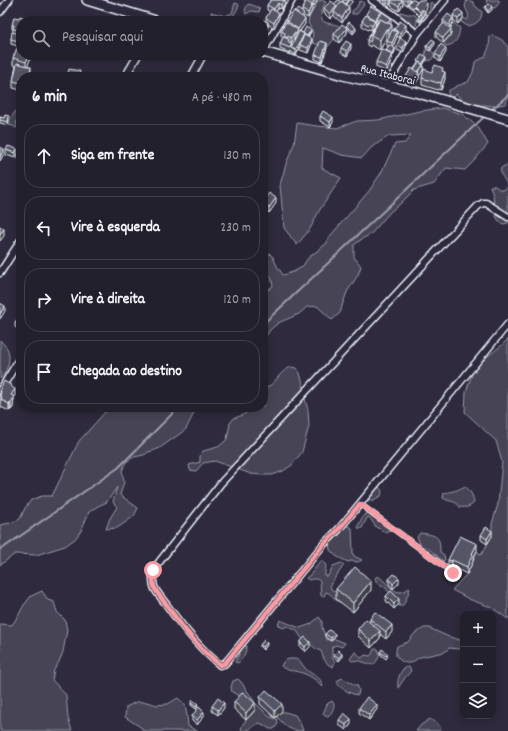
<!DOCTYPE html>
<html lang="pt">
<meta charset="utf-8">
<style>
body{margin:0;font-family:Dekko,sans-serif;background:#2f2d3a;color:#f1f3f6}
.controls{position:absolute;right:12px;bottom:12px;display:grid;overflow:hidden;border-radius:8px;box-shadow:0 2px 10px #0003}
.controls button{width:36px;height:36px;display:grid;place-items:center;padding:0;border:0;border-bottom:1px solid #403e4a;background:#23202e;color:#f1f3f6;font:20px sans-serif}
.stop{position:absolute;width:12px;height:12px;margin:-9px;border:3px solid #ff9aa2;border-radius:50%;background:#fff}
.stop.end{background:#ff9aa2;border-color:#fff;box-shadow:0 1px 4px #0008}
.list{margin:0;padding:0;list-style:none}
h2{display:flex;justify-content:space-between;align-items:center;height:52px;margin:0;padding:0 16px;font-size:17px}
h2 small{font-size:13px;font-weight:400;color:#a3a3aa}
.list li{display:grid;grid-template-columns:26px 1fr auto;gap:12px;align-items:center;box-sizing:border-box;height:64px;margin:0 8px 8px;padding:0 8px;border:1px solid #403e4a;border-radius:16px}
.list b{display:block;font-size:15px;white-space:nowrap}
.list em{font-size:13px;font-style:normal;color:#a3a3aa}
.icon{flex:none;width:22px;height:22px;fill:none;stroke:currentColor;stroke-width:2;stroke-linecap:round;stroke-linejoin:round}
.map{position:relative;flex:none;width:508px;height:731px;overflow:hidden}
.search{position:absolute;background:#23202e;box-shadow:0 2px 10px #0003;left:16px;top:16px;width:252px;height:44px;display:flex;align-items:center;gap:10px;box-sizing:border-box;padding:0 14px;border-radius:16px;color:#a3a3aa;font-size:15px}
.panel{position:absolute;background:#23202e;box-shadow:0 2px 10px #0003;left:16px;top:72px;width:252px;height:340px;border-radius:16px}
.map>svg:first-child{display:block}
</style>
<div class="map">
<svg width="508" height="731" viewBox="0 0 508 731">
<rect width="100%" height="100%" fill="#2f2a3d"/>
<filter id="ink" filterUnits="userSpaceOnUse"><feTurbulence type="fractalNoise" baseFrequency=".025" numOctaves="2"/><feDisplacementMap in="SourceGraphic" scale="8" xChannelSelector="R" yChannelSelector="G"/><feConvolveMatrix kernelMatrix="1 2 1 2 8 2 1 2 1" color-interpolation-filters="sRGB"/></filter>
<g filter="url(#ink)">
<g fill="#464455" stroke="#979aa6">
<path d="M321,0L326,2L321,11L322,20C328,26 336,22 341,28C339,32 330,46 327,47C325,47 324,46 321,45C317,45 315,44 312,42L313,32L308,23L309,18L318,1H320Z"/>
<path d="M467,0L473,2L476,7L478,8L482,12C482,21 475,25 467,26L460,21L462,17L467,20C471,15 466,11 465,6Z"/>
<path d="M486,0H499V3L496,7L494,8C489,7 487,5 486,0Z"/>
<polygon points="361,1 363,2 364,5 357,14 352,14 352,11 357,7 359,2"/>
<path d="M431,2L435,7L436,8L421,25C420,20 426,14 430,10V3Z"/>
<polygon points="235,3 238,4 239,6 231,20 229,21 215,21 211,13 211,12 225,16 232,13"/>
<path d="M248,4L255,6L260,9L259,12L251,11L246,14C244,10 246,8 248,4Z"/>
<path d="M401,12L407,14H413L416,16C418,20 417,25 414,28L398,16Z"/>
<path d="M451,22L456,25L460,28C459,37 456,45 446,46L444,44C446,40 449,38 451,34L448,30Z"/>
<polygon points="492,35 502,40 508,47 508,99 505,104 494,106 485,105 474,106 464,101 456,94 449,101 448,91 457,86 468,82 473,72 475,62 485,57 489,47 490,36"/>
<polygon points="425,50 430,50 434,53 434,56 431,60 426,61 424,63 420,58 421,56 426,55"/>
<polygon points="391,63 393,69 386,81 384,80 381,74 382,70 386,72"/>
<polygon points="442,108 462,114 478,127 488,144 474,161 465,170 446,168 434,184 414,190 399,205 391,211 371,234 362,239 354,245 354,257 361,266 358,275 347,292 343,303 340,313 332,320 317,306 307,307 299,314 278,323 270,330 263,341 263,325 266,324 266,303 264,293 273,286 271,276 263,279 263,250 266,250 273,257 277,266 283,275 293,272 302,267 308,258 326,244 331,235 369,191 381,173 395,144 405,143 411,135 389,136 372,147 362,158 342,155 323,148 322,168 341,178 319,211 310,229 297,245 284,228 280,185 286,164 294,144 297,123 317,126 337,128 357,121 378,120 420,111"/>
<polygon points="16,111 18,111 21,113 16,123 18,127 17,128 13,126 9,125 10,119"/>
<path d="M506,165H508V223L503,224L499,221L496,216L493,195L490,186H495L499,189L504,190L507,186C506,178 499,177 501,168Z"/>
<polygon points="508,339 508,619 491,607 471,600 452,590 467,574 477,551 481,555 492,536 492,524 498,504 502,462 496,441 465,412 466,392 473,371 488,356 501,346"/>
<path d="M0,340C2,343 5,345 7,348C12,357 7,373 0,379Z"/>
<path d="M291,367L297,368L300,373L303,384L305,399L308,410L309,426L302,452L292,465L283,471L278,473L272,475H261L251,474L215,461L203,463L196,471L190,470L189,465L200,462V456L203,451L218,447L223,443L227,439L230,423L234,418C241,416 247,414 251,407H263V390C267,387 271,385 274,382C279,376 283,370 291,367Z"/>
<polygon points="154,407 197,407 186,429 181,433 164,445 160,448 150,452 150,451 144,455 134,457 126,462 122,471 124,482 120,495 138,508 134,516 126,522 117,528 106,529 110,518 117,507 113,502 117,487 107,502 98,506 89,512 81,531 75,539 65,546 36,555 15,554 0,565 0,525 10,523 20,519 25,508 31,500 42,496 52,496 79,441 107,410 129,408 150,409"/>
<path d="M465,486C471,492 473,495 474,503C470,507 466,508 460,507C454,499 451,503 443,498L444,493C453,491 457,491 465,486Z"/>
<polygon points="379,487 382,491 381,496 369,502 368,501 373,491"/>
<path d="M368,513C377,514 384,523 390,530L385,532L376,527L369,517L367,518L362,528L359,529L358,526L363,516Z"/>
<polygon points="346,526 349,526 352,528 353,554 354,556 362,560 358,562 351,561 348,562 336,556 330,550 329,544 339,535 342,530"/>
<path d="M420,533C426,534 437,534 439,541C440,544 440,548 440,552L444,555L445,560L443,561L429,549L421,546L417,537Z"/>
<path d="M321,561H323L326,566L325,571V576H328L333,566L341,563L344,565L330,585L331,589L338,594L342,603C335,602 333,594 326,592L324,596H321L320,581C316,578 313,579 309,580L306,578L310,575Z"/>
<path d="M377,576C385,579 391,592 400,592C403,592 407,590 409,588L410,589L405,602L402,606H399L398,604L385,587L377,583L375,578Z"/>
<polygon points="42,591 48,600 54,602 57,612 65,620 67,630 63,652 59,662 54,670 52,680 66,695 68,718 72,731 0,731 0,624 12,625 18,616 24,605 31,596"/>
<path d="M319,617L322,621V627L326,639L331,641L335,639L345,643L342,647L336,645L332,647V657L335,662L333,667C324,663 324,659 321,651L316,649L308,642L303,640L297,631L287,626L283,628L278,625L280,620L300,628L311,624Z"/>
<polygon points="424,628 429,628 449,637 454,638 463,641 463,647 459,649 449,648 445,652 420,657 411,663 406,663 401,661 396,656 396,651 397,646 408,642 415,633"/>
<path d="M246,645C247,651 243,659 238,663L235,662L243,647Z"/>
<path d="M374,649H378C381,655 378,661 373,665C366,664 360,659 352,661L350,659L355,652L357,653L361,658L363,657L365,655L370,656L372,654Z"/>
<path d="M289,659C292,659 296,659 299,660C301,662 303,666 305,668C313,677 320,674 323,687C317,681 310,675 302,673C293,669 289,673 281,666L284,661Z"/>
<path d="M409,667L411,671L404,679L398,688C397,680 399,674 404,668Z"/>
<path d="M342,678L355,685H357L359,690L358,695C350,694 345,690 339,686L337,681Z"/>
<path d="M238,679L242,683L245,688L253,699L255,703L263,710L266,714L270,717L277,719L278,724L274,729H270L260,723C254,725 249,731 243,731L241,729L243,724L246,720L241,697L232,692L231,687L233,681Z"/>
<polygon points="178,698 185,705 187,716 188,726 197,731 143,731 142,728 125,717 126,707 136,702 147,702 157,705 168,704"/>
<path d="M332,701L334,704C334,709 332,713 328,716L323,714L327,704Z"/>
<path d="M279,712H285L295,715L301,725L303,731C290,731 286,727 277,717Z"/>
<polygon points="430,719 439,725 441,729 440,731 416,731 421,725"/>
</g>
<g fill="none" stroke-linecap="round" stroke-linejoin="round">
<g stroke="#9c9fab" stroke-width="2">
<polyline points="491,110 508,95"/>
<polyline points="263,324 485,116"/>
<polyline points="0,549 6,546 118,468 179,407"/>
</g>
<g stroke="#e8f1f8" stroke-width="6">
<polyline id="lane" points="360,504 453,573"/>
</g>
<g stroke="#e8f1f8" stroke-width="9">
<g id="street">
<polyline points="372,0 394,15 417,34"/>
<polyline points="0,12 9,0"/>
<polyline points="263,52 292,0"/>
<polyline points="125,77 138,55"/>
<polyline points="191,77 203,55"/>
<polyline points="388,85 394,73 417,34 445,0"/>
<path d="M508,217L486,203H483L478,206L221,483L153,570C153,576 152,583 155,589C158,594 162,599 166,604C181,625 200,649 220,665L224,664L227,661L323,545L339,529L508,324"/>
<polyline points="0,273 21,240"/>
<polyline points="0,391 21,356"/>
</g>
</g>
<g stroke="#e8f1f8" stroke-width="12">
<g id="secondary">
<polyline points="87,0 156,21"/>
<polyline points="263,52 343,75 415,92 508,119"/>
</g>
</g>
<use href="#lane" stroke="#2f2a3d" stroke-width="3"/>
<use href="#street" stroke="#2f2a3d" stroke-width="6"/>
<use href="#secondary" stroke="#2f2a3d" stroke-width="9"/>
</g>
<g fill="#4b4957" stroke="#e8f1f8" fill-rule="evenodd">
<polygon points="271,0 289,0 287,4 285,3 281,9 278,8 276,11 279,18 274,28 268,24 268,27 266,21 266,18 270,12 267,10 267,5"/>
<path d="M303,0H317V1L313,7H312V10L308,18L304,16L303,18L305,24L300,31L303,33L311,32L308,37L312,43L308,53L300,50V47L296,55L291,52V51L290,53L280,49V44L283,37L281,36V31L287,23V21L296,11L302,12V10L306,3L303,1ZM294,38L295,39L292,46L289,42L291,43Z"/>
<polygon points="352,0 352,2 348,6 349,12 342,23 334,16 334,15 330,19 324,13 324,8 341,2 342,2 342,1"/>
<polygon points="381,0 410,0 407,5 403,2 403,4 399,11 391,6 391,4 390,5 387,3 384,5 381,3"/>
<polygon points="408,4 427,8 424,11 425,14 420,22 418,21 418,19 419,16 414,11 414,10 408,6"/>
<polygon points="485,7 492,10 488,13 485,9"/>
<polygon points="366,14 380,14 391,23 390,25 392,31 394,31 394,29 406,30 400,38 397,36 393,47 395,51 392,56 392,59 386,72 376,67 376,62 386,52 388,47 387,46 387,41 388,39 386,39 380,50 371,45 370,47 367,45 367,40 376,24 376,23 375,24 375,26 372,30 369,29 368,30 362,26 362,21 366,15"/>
<polygon points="453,15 463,18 458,24 453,20"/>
<polygon points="443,20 453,23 451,25 451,28 450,29 451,34 443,43 436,37 436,32 443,24"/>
<polygon points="21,21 21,33 19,32 18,34 21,34 21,55 31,55 27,66 31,74 30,77 21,77 21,90 13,88 13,81 16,66 13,65 13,58 18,46 11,44 11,39 13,32 13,30 12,29 12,25"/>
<polygon points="346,26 356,30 353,34 347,28 347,33 339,43 334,39 334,34 346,27"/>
<polygon points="435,44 430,51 426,48 426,46"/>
<polygon points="397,45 406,46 403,53 397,50"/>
<polygon points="327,48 322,62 315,59 315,55"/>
<polygon points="341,48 351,48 347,56 341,53"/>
<polygon points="446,52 440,62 435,58 435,54"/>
<polygon points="427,59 423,65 423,70 419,76 419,78 413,88 405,83 405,78 414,70 414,69 418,63 418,61"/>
<polygon points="443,71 445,79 441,90 438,89 438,90 422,85 422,78 432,72"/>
<polygon points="320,116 333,122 330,127 320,121"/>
<polygon points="0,117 4,118 9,118 8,125 0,123"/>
<polygon points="6,150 17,154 15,158 6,155"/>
<polygon points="21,154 21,160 18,159 18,156"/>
<polygon points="263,201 276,203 269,213 263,209"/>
<polygon points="21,318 21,332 15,327 15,322"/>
<polygon points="11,387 15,396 14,398 13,407 11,410 10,410 9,411 1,407 1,403 0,403 0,389"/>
<polygon points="481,535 492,536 487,544 481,540"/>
<polygon points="477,551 473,558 473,561 467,574 452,567 451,568 448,567 448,560"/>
<polygon points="389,579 399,583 393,589 389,584"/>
<polygon points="336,589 371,590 353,612 336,599"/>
<polygon points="386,596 399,604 394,609 386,601"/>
<polygon points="370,619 392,632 386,639 380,634 380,638 371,648 358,636 358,629 370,622"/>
<polygon points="325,634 335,636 331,641 325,637"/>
<polygon points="300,642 310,647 305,652 300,647"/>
<polygon points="260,645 267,645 263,650 260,647"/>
<polygon points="380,652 388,656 386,659 380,654"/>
<polygon points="334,654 342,657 339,661 334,657"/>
<polygon points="260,697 282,711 275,718 260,704"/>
<polygon points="234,702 255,710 246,720 234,709"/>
<polygon points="191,703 198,706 196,709 191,705"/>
<polygon points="212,706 224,708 218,715 212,711"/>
<polygon points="359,708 377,709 369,720 359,713"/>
<polygon points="192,716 204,716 197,725 192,721"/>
<polygon points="339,720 351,724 346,730 339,725"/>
</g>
<g fill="#3d3c47" stroke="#e8f1f8">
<polygon points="284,0 285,0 285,3 281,9 281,5"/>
<polygon points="315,0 317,0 317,1 313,7 313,3"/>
<polygon points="349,0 352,0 352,2 346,9 346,4"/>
<polygon points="385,0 387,0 387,3 384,5"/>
<polygon points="390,0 394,0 391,2 391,4 390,5"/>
<polygon points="402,0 403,0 403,4 399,11 399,6"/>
<polygon points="407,0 410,0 407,5"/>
<polygon points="278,3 278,8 274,14 274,9"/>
<polygon points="427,3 427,8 420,16 420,12"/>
<polygon points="312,5 312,10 308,18 308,13"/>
<polygon points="337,6 337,11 334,12 334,15 330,19 330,14"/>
<polygon points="349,7 349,12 342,23 342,18"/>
<polygon points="492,7 492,10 488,13 488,11"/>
<polygon points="425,11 425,14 420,22 420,20"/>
<polygon points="380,12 380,17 376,20 375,26 372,30 372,26 375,21 375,20"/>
<polygon points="279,13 279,18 274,28 274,23"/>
<polygon points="463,13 463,18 458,24 458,19"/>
<polygon points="391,18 391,23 387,29 386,29 386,39 380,50 380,40 386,27"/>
<polygon points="453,18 453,23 451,25 451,28 449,30 450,22"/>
<polygon points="305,19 305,24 298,33 296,39 296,34 298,29"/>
<polygon points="268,22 268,27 263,40 263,35"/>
<polygon points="392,25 392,35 389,40 389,30"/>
<polygon points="406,25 406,30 400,38 400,33"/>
<polygon points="347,28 347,33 339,43 339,38"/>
<polygon points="356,28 356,30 353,34 353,31"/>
<polygon points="451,29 451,34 443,43 443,38"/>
<polygon points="311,30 311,32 307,38 307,36"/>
<polygon points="397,32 397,37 392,48 392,43"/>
<polygon points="294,33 294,38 291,43 291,38"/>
<polygon points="304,34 304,38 300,45 300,47 296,55 296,50"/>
<polygon points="312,39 312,43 308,53 308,48"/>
<polygon points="406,41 406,46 403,53 403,48"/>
<polygon points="435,41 435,44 430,51 430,48"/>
<polygon points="327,43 327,48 322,62 322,57"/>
<polygon points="351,44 351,48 347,56 347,51"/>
<polygon points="395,48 395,51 393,56 393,54"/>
<polygon points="446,48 446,52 440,62 440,57"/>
<polygon points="392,54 392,59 386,72 386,67"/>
<polygon points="29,55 31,55 31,57 26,70 26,62"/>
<polygon points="427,57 427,59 422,66 422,64"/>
<polygon points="423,65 423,70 419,76 419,78 413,88 413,83 418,75 418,72"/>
<polygon points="31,67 31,74 30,77 29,77 29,74"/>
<polygon points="445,72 445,79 441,90 441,83"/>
<polygon points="333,117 333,122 330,127 330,122"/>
<polygon points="4,149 4,154 0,161 0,157"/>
<polygon points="17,149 17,154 15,158 15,153"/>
<polygon points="276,198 276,203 269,213 269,208"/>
<polygon points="4,229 4,236 0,241 0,234"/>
<polygon points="5,306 5,311 0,319 0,314"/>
<polygon points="15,389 15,396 14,398 13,407 11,410 11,395"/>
<polygon points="10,402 10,410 9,411 9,404"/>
<polygon points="492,531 492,536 487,544 487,539"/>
<polygon points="477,544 477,551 473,558 473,561 467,574 467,567 472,554"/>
<polygon points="452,560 452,567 451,568 451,561"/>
<polygon points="399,578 399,583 393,589 393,584"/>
<polygon points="371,581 371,590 353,612 353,603"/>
<polygon points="399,599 399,604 394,609 394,604"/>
<polygon points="392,625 392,632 386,639 386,632"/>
<polygon points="380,631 380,638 371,648 371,641"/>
<polygon points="335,634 335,636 331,641 331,638"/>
<polygon points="310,642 310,647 305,652 305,647"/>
<polygon points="267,643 267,645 263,650 263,647"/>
<polygon points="342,654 342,657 339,661 339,658"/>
<polygon points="224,703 224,708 218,715 218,710"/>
<polygon points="255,703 255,710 246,720 246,713"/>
<polygon points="282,704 282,711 275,718 275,711"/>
<polygon points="377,705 377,709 369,720 369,715"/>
<polygon points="204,712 204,716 197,725 197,720"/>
<polygon points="351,719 351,724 346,730 346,725"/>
</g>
<g fill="#575565" stroke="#e8f1f8">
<polygon points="271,0 284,0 281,5 278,3 274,9 267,5"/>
<polygon points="309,0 315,0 313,3"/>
<polygon points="338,0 339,0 341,2 337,7 337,6 334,4"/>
<polygon points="343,0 349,0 346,4 342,1"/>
<polygon points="392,0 402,0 399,6 391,2"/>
<polygon points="411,0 414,0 417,2 413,8 408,4"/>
<polygon points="419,0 424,0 427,3 420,12 414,6"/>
<polygon points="306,1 312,5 308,13 302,10"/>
<polygon points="331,1 337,6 330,14 324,8"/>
<polygon points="341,1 349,7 342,18 334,12"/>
<polygon points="489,4 492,7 488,11 485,7"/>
<polygon points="371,6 380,12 375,20 366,14"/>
<polygon points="271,9 279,13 274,23 266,18"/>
<polygon points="298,9 304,14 301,17 294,11 293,12 295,10 296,11"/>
<polygon points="458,9 463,13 458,19 453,15"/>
<polygon points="423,10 425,11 420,20 418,19"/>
<polygon points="294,11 305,19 298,29 287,21"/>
<polygon points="382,12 391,18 388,23 380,19 371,35 371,40 370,42 367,40 378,21 376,20"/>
<polygon points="448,14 453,18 450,22 451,23 449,25 443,20"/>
<polygon points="366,15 375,21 372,26 369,24 368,25 362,21"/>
<polygon points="20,16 25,18 24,19 26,20 26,21 21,21 21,28 19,27 18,30 13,29 14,25 12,25 14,17 19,18"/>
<polygon points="257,18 268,22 263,35 263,21 256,21"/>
<polygon points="380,19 392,25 389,30 386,29 380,40 371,35"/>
<polygon points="400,21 406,25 400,33 394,29"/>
<polygon points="286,22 298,30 296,34 294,33 291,38 288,36 287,38 284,36 285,33 281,31"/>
<polygon points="349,22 356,28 353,31 346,26"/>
<polygon points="444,23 451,29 443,38 436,32"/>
<polygon points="342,24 347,28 339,38 334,34"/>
<polygon points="306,27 311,30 307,36 304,34 303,33"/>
<polygon points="392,30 397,32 392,43 387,41"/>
<polygon points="299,31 304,34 296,50 291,48"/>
<polygon points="12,32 21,34 21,42 11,39"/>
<polygon points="304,35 312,39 308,48 300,45"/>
<polygon points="283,37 289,39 288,42 292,43 290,48 280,44"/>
<polygon points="400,38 406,41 403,48 397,45"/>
<polygon points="432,39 435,41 430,48 426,46"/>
<polygon points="320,41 327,43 322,57 315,55"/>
<polygon points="346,41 351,44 347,51 341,48"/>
<polygon points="19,43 21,44 21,55 29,55 26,62 13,58"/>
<polygon points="441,44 446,48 440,57 435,54"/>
<polygon points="389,45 395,48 393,54 386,50"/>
<polygon points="382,49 392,54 386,67 376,62"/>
<polygon points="422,54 427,57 422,64 418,61"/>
<polygon points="419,62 423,65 418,72 414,69"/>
<polygon points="17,63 31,67 29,74 28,74 27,77 21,77 21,83 13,81"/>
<polygon points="435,65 443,68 442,71 445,72 441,83 438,82 438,83 422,78 424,69 432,72"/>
<polygon points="411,68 419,73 413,83 405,78"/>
<polygon points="69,69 80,71 79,77 67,77"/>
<polygon points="323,111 333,117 330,122 320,116"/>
<polygon points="5,115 9,116 8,122 0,120 0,117 4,118"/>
<polygon points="8,146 17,149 15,153 6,150"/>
<polygon points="0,147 4,149 0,157"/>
<polygon points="19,153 21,154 21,157 18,156"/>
<polygon points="269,193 276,198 269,208 263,204 263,201"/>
<polygon points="0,226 4,229 0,234"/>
<polygon points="0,303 5,306 0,314"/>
<polygon points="19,317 21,318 21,327 15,322"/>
<polygon points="4,381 11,385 10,386 15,389 11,395 14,396 12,399 13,399 11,403 10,402 9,404 1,400 2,397 0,396 1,391 0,390 0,389"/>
<polygon points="486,527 492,531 487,539 481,535"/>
<polygon points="460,536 477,544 472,554 473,554 467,567 452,560 451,561 448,560"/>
<polygon points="355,567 371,581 353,603 336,589"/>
<polygon points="394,574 399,578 393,584 389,579"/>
<polygon points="391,591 399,599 394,604 386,596"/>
<polygon points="375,612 392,625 386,632 370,619"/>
<polygon points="366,619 380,631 371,641 358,629"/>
<polygon points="329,630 335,634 331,638 325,634"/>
<polygon points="305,637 310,642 305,647 300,642"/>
<polygon points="264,640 267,643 263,647 260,645"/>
<polygon points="382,649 388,654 386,656 380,652"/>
<polygon points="338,650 342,654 339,658 334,654"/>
<polygon points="266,690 282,704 275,711 260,697"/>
<polygon points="243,692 255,703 246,713 234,702"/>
<polygon points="367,697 377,705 369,715 359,708"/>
<polygon points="218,698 224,703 218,710 212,706"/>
<polygon points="193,700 198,704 196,707 191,703"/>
<polygon points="199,707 204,712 197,720 192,716"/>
<polygon points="344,713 351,719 346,725 339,720"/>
</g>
</g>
<g fill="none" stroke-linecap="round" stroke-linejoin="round" filter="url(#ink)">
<path stroke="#ff9aa2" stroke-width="5" d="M153,570C153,576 152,583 155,589C158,594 162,599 166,604C180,625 200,649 220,665L224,664L227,661L323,545L339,529L360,504L453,573"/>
</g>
<g text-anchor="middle" stroke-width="4" stroke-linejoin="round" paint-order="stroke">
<g font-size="12" fill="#e8f1f8" stroke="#2f2a3d">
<text transform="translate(388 74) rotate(14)" y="4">Rua Itaborai</text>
</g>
</g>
</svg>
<div class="controls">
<button>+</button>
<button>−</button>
<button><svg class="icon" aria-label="layers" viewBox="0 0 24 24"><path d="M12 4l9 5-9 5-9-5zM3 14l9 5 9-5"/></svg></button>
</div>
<div class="stop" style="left:153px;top:570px"></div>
<div class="stop end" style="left:453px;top:573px"></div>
<div class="search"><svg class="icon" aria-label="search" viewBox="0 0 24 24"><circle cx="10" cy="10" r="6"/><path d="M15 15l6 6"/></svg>Pesquisar aqui</div>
<section class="panel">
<h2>6 min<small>A pé · 480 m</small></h2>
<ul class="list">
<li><svg class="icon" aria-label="ahead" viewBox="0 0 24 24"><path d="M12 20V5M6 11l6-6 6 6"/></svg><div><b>Siga em frente</b></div><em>130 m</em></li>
<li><svg class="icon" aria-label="left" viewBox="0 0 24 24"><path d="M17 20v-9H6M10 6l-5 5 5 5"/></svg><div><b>Vire à esquerda</b></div><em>230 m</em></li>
<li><svg class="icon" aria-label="right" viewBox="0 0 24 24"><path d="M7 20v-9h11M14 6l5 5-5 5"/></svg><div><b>Vire à direita</b></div><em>120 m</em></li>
<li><svg class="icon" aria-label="arrive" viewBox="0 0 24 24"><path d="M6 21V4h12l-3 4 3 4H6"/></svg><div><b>Chegada ao destino</b></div></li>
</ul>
</section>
</div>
